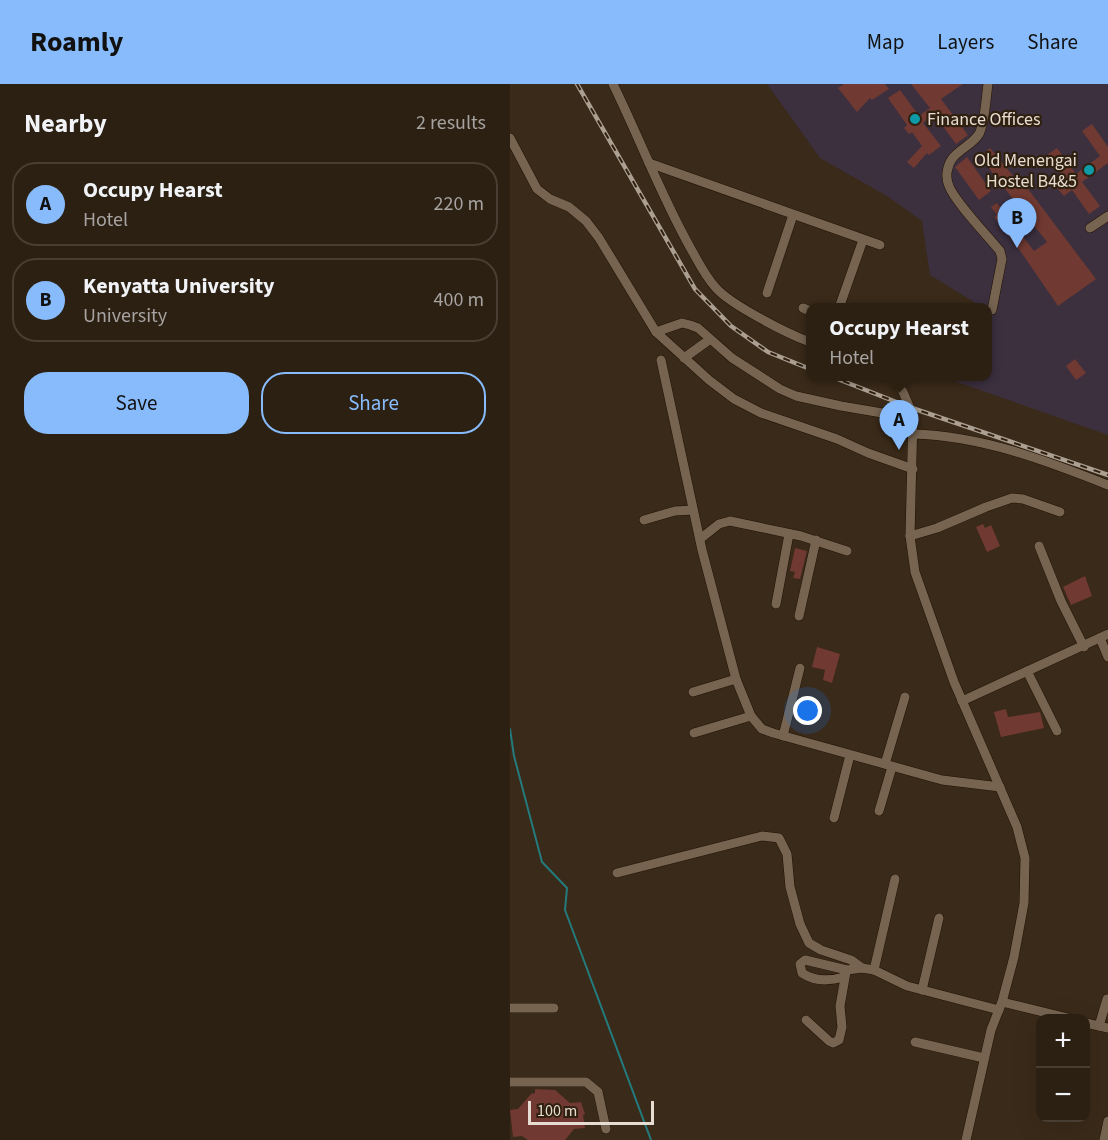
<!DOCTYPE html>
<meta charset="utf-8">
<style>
body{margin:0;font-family:"Source Sans 3",sans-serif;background:#382d21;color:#f1f3f6}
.controls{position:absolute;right:18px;bottom:18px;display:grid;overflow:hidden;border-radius:12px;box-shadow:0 6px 24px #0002}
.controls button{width:54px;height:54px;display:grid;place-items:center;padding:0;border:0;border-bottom:2px solid #483e33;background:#2c2013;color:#f1f3f6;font:30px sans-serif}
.scale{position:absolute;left:18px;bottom:15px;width:126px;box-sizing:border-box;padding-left:6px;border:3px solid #e7dcd2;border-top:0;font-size:16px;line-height:21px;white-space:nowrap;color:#e7dcd2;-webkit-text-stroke:4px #2f200f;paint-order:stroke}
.you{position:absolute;left:298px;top:627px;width:21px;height:21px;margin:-15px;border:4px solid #fff;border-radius:50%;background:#1a73e8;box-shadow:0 0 0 9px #1a73e833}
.badge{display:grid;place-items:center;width:39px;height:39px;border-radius:50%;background:#87bbfb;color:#111;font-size:20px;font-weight:700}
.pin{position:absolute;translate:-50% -50px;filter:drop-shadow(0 2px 3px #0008)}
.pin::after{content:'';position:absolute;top:32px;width:21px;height:18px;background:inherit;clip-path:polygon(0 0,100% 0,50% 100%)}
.popup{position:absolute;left:296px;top:219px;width:186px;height:78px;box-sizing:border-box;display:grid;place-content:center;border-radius:12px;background:#2c2013;filter:drop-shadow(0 2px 4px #0005);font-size:20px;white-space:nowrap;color:#a6a3a0}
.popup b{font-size:22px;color:#f1f3f6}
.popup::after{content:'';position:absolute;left:50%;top:100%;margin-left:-12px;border:12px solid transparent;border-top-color:#2c2013}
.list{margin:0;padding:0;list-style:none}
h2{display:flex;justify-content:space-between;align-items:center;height:78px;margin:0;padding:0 24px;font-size:26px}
h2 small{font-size:20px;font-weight:400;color:#a6a3a0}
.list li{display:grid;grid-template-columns:39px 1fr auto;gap:18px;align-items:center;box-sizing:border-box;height:84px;margin:0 12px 12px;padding:0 12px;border:2px solid #483e33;border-radius:24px}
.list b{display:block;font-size:22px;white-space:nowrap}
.list p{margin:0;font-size:20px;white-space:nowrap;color:#a6a3a0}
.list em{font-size:20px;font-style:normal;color:#a6a3a0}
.actions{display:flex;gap:12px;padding:18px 24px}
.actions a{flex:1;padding:14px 0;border:2px solid #87bbfb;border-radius:24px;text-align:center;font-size:21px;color:#87bbfb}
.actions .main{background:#87bbfb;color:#111}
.map{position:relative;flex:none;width:598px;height:1056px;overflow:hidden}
header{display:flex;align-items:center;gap:36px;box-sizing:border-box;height:84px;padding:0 30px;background:#87bbfb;color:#111}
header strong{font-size:28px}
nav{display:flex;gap:33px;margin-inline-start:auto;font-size:21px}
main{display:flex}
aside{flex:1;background:#2c2013}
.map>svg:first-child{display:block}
</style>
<header>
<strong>Roamly</strong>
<nav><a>Map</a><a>Layers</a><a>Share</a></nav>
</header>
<main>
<aside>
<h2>Nearby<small>2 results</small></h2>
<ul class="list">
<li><span class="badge">A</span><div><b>Occupy Hearst</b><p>Hotel</p></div><em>220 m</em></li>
<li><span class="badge">B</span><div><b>Kenyatta University</b><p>University</p></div><em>400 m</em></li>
</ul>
<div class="actions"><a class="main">Save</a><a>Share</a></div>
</aside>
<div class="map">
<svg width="598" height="1056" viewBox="0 0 598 1056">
<rect width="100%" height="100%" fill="#3a2a19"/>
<polygon fill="#3c303f" points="257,0 598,0 598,351 433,293 478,292 478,231 480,229 478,227 478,224 472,223 420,191 412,137 377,112 310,74"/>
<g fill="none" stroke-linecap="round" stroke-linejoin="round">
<polyline stroke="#247b7d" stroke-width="2" points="0,645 4,672 32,778 57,804 55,826 141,1056"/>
</g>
<g fill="#703931">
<polygon points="334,0 375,0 379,5 362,16 360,14 347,28 328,4"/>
<polygon points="401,0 453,0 431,15 458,51 446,60 424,30 413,39 431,62 419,71 417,69 404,84 397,78 412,62 402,48 399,50 394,44 397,41 378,14 390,6 409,32 420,24"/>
<polygon points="582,40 598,63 598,79 572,98 590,122 579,130 562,106 554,112 546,103 555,96 537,71 547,64 566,90 590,72 572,47"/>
<polygon points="480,64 509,99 512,97 586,195 548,222 511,168 484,133 487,131 481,123 487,119 524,167 537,158 470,73"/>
<polygon points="457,73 481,107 469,116 445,83"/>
<polygon points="565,275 576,289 566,296 556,282"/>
<polygon points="473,440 475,444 481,441 490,462 477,468 466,443"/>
<polygon points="285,464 297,467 290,495 283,494 285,488 280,487"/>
<polygon points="575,492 582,512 561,521 553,503"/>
<polygon points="307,563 330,570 322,599 313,596 315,586 302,583"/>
<polygon points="496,625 498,633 530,628 534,644 491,653 484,628"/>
<polygon points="25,1005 45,1006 60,1019 71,1018 75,1030 73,1031 75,1044 64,1045 55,1056 18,1056 12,1052 3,1053 0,1026 8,1025 21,1010 25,1009"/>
</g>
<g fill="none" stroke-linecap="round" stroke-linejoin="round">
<g stroke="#211203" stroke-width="10">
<g id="minor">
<path d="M103,0C130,55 151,112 181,165C189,179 195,192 206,204C221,221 278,250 300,258"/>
<path d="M478,0C476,13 475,39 469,50C462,61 449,65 442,75C437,82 435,93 439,102C445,118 478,152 490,167L492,175L482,226"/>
<polyline points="0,54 27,105 40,115 59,123 76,137 89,154 146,248 199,296 224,315 251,329 327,355 358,369 403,385"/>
<polyline points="139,79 370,161"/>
<polyline points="580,144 598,132"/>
<polyline points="257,209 283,131"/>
<polyline points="293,224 300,227"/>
<polyline points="329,224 353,156"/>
<polyline points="146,248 172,239 180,241 188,244 222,274 270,305 286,312 331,322 378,330 403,331"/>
<polyline points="174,274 199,256"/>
<polyline points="151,276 192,466 226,595 241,632 252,645 263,649 432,696 490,703"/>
<polyline points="382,292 393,308 403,331 400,452 405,488 444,598 507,743 515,774 514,819 504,873 492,918 481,946 456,1056"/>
<path d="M403,350C472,352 535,376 598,401"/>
<polyline points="134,436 165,427 183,426"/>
<polyline points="400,452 427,444 476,423 502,414 513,415 550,428"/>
<polyline points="190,455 209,440 220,437 291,452 337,467"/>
<polyline points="529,462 551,517 574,563"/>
<polyline points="266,520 279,450"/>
<polyline points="289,532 306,456"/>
<polyline points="590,554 598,573"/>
<polyline points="517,587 547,647"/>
<polyline points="183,608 226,595"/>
<polyline points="452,617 598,550"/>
<polyline points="184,649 241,632"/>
<polyline points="273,652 290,584"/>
<polyline points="375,680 395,613"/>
<polyline points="369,727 382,683"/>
<polyline points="324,734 340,671"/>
<polyline points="107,789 252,752 269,754 277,770 280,803 290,840 299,859 311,866 341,876 352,884"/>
<polyline points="364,886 385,795"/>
<path d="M334,893C320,897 305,898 292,889L290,880L295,876L337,886L352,884L364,886L397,902L489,926"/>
<polyline points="412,906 429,834"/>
<polyline points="492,918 558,934"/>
<polyline points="0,924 44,924"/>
<polyline points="296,936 319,957 323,959 329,956 332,943 330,922 336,888"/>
<polyline points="576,939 598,944"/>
<polyline points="589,942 597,915"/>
<polyline points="405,958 474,974"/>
<polyline points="0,998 76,998 88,1008 96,1045"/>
<polyline points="594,1056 598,1037"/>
</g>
</g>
<use href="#minor" stroke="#766451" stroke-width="9"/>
<g stroke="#ab9f92" stroke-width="4.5">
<g id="rail">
<polyline points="67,0 185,205 221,242 258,268 300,285"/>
<polyline points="320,292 399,323 598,391"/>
</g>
</g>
<use href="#rail" stroke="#2f200f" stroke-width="2" stroke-dasharray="7" stroke-linecap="butt"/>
</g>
<g fill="#0f9aa8" stroke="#2f200f" stroke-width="2">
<circle cx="405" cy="35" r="6"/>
<circle cx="579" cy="86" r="6"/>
</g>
<g text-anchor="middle" stroke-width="4.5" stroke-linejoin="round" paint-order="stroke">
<g font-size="18" fill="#e7dcd2" stroke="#2f200f" text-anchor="start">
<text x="417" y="41">Finance Offices</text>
<text x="567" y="82" text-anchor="end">Old Menengai<tspan x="567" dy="21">Hostel B4&amp;5</tspan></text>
</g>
</g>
</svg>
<div class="controls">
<button>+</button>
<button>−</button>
</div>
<div class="scale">100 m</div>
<div class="you"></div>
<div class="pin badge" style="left:389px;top:366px">A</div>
<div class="popup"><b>Occupy Hearst</b>Hotel</div>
<div class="pin badge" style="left:507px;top:164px">B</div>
</div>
</main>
